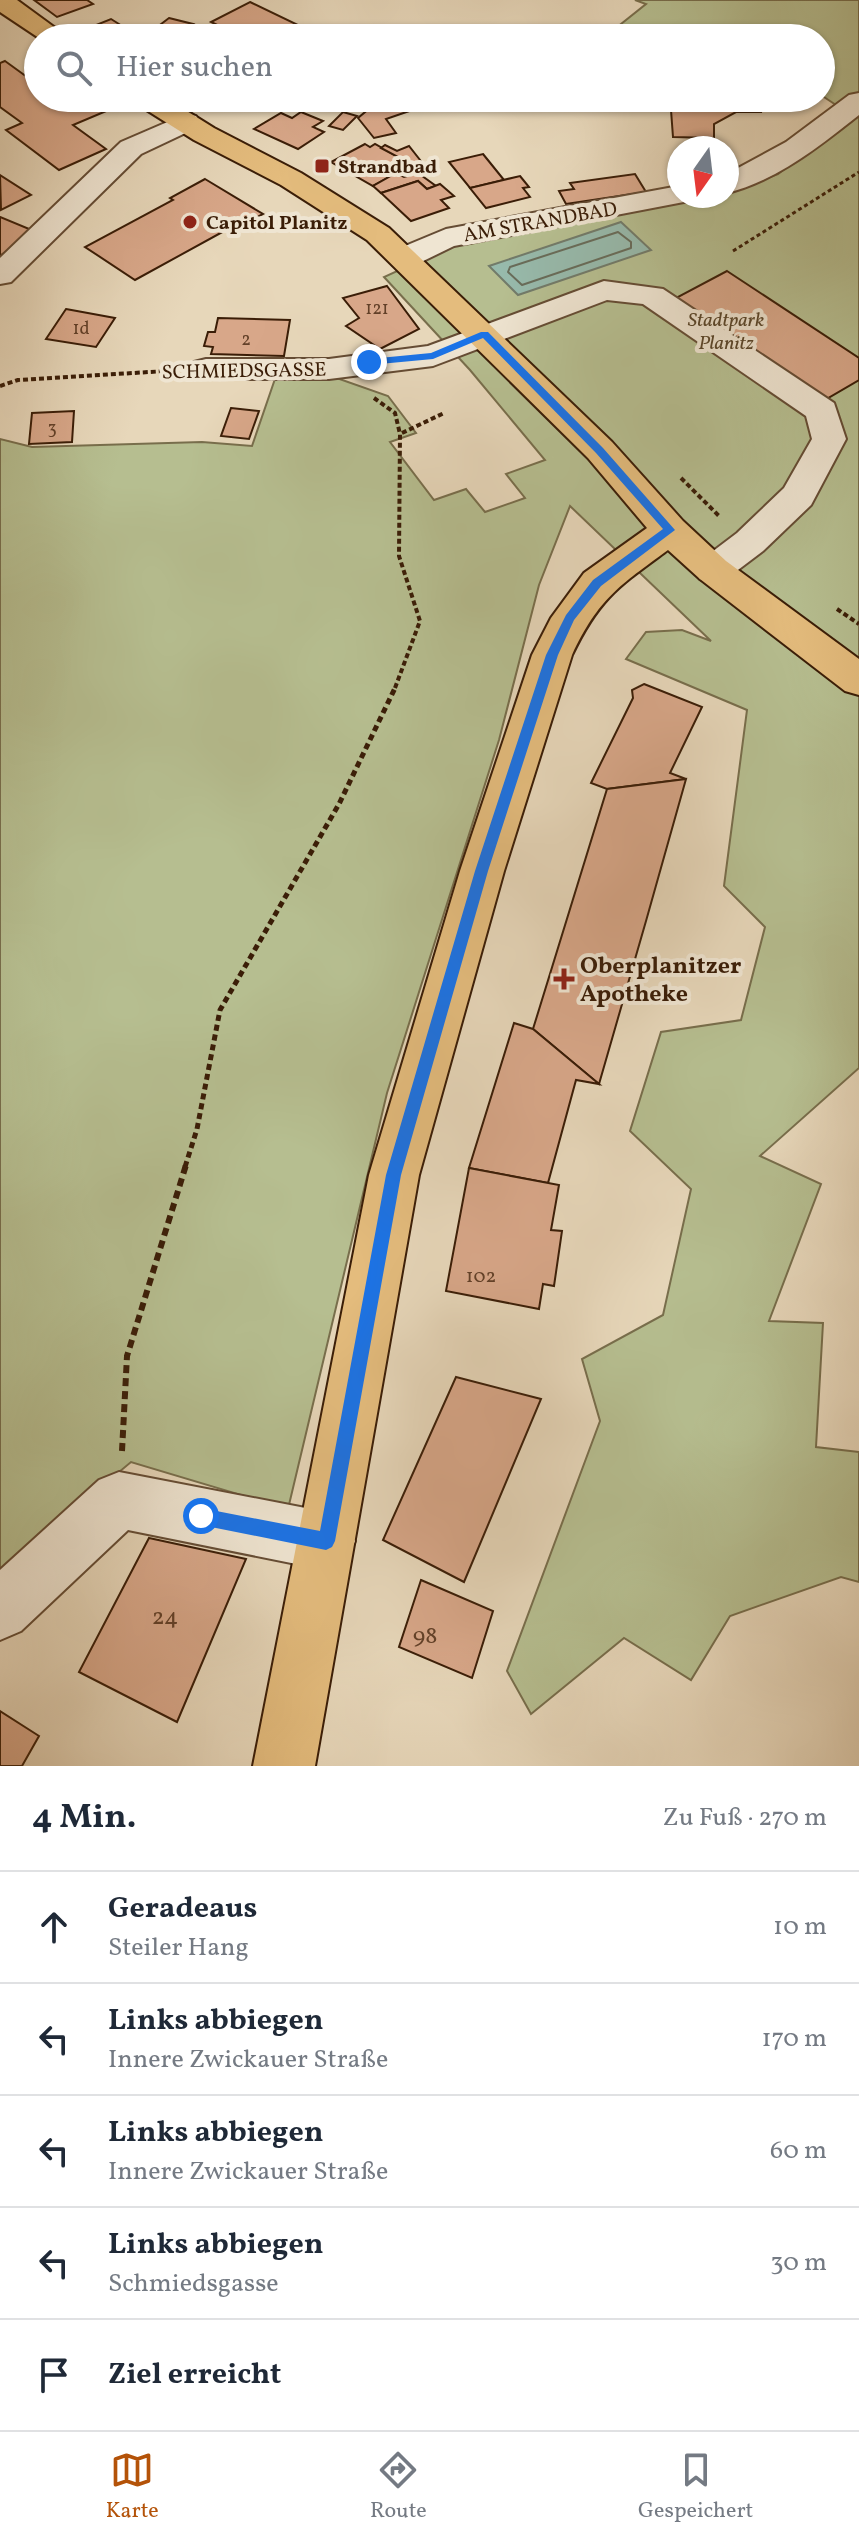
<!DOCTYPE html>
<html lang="de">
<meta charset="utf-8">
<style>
body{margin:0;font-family:Vollkorn,serif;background:#f6f6f7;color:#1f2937}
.compass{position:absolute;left:667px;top:136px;width:72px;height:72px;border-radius:50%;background:#fff;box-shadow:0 2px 6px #0004;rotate:194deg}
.stop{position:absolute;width:24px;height:24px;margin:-18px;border:6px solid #1a73e8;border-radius:50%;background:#fff}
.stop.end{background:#1a73e8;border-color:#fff;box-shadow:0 2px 8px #0008}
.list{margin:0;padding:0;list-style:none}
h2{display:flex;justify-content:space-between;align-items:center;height:104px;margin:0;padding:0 32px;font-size:34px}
h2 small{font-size:26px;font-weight:400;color:#747a83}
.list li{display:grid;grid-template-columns:52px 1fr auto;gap:24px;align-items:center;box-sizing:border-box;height:112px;padding:0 32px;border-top:2px solid #e0e1e3}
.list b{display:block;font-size:30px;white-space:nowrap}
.list p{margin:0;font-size:26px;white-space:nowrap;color:#747a83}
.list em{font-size:26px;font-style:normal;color:#747a83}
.icon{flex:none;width:44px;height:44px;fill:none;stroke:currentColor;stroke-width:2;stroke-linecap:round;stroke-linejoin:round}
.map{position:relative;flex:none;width:859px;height:1766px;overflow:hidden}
.search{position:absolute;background:#fff;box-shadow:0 2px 6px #0004;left:24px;right:24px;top:24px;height:88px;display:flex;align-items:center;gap:20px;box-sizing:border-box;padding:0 28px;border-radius:44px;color:#747a83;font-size:30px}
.sheet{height:664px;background:#fff}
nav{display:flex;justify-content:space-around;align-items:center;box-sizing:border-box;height:112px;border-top:2px solid #e0e1e3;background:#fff;font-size:22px;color:#747a83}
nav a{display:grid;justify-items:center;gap:4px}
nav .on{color:#b45309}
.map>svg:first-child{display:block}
</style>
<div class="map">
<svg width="859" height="1766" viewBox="0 0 859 1766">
<rect width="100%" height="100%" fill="#e7d7ba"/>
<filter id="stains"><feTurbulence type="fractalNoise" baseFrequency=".0025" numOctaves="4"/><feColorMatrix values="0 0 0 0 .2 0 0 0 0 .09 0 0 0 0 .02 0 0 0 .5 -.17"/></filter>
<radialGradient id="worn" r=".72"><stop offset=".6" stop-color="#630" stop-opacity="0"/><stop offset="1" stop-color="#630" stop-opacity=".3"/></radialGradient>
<polygon fill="#b6be90" stroke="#786e4c" stroke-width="2" points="635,0 859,0 859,1068 760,1156 821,1184 769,1321 823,1323 816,1447 859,1452 859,1582 841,1577 730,1616 691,1680 624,1638 531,1714 507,1671 600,1421 582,1359 663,1315 691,1189 630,1131 661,1032 741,1020 765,927 724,886 747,710 626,659 646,632 682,630 711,641 570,506 539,585 499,740 387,1093 288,1509 131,1462 83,1502 0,1586 0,439 32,447 202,442 252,446 276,376 331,376 388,396 416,433 390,442 434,500 466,489 485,512 525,498 506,474 545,460 470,370 384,277 452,246 634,210 709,196 727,196 727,193 778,174 851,115 821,95 821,38 619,38 611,32 646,4"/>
<polygon fill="#97baac" stroke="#727b6a" stroke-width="2" points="621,222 651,250 518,295 489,266"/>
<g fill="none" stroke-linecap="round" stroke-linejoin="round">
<polygon stroke="#686c5a" stroke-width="2" points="618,232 631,242 631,248 522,285 508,272 510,267"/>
</g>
<g fill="#d8a789" stroke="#3a1d07" stroke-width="2">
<polygon points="34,0 87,0 93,4 57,17"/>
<polygon points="250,2 298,25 274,38 244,38 211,22"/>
<polygon points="169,18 193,24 171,38 152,31"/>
<polygon points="111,19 138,36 83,38 76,33"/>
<polygon points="450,29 468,38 432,38"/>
<polygon points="5,61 38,85 38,98 95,98 111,109 73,125 106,149 59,170 6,130 22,123 0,107 0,63"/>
<polygon points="259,98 294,98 263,106"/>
<polygon points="406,98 412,98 421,107 386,119 396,133 374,138 358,118 370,108"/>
<polygon points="650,98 759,98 761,112 736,112 714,124 714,138 673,137 671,110"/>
<polygon points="301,112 323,121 313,127 324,132 298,149 254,129 281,113 292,118"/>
<polygon points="343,112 357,116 343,130 329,126"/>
<polygon points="365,144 370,147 375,144 400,158 394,162 405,169 373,186 331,162"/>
<polygon points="385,145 397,151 409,146 424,165 412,175 394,162 400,158 381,148"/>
<polygon points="483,154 504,180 470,188 449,162"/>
<polygon points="396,173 404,177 418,173 436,186 427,189 418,181 381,193 373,186"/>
<polygon points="635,174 646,192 566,204 559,191 574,189 570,183"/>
<polygon points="0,175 31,195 1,210"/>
<polygon points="520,176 529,187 523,188 530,197 486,208 470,188"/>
<polygon points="205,179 263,214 229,232 226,230 135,280 85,247 173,200 170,198"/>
<polygon points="418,181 427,189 440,184 454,196 441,200 449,208 411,221 381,193"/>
<polygon points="0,217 34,231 0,256"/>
<polygon points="727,271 859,358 859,380 823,401 674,299"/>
<polygon points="387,286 419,329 380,349 346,326 359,318 343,298"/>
<polygon points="66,309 115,318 96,347 46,339"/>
<polygon points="218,318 290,320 284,356 211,354 213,347 204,346 208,332 215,332"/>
<polygon points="231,408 259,411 249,439 221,436"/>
<polygon points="74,411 72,442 29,444 32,413"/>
<polygon points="644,684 702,707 670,773 686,779 607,789 591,783 633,698 632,690"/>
<polygon points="686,779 646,921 599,1084 533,1029 607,789"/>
<polygon points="514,1023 533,1029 599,1084 576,1080 548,1183 469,1168"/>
<polygon points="469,1168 559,1185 551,1230 562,1231 554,1286 543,1284 539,1309 446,1291"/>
<polygon points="456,1377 541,1399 464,1582 383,1540"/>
<polygon points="149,1538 246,1559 177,1722 79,1672"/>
<polygon points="421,1580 493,1611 472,1678 399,1647"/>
<polygon points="0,1711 39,1736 22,1766 0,1766"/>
</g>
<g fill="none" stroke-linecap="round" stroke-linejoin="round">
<g stroke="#654c34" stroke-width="4">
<g id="minor">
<path d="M859,93V115C820,146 776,181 727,193V174L786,142L849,95Z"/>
<polygon points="186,114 196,116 200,122 196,128 141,154 11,282 0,284 0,258 121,142"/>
<polygon points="679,186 679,196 693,196 689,201 454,246 415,265 404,267 393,265 389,258 393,251 446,229"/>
<polygon points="604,281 663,289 834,403 846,439 811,505 763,551 726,579 713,583 700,579 694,570 700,561 737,533 784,488 812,439 806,416 643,304 607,300 433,366 329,379 206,379 194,376 189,369 194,362 206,359 329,359 428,346"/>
<polygon points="119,1472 326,1512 346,1521 355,1541 346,1561 326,1570 128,1530 21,1631 0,1640 0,1570 99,1480"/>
</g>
</g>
<g stroke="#3a1d07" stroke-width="4">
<g id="major">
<polygon points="0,0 17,0 69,38 39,38 0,12"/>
<path d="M133,98H166L214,128L301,173L389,228L612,442L683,521L726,561L859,659V695L845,691L700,579L668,550C619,586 599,598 572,655L504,871L419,1175L315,1766H253L369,1175L460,871L532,655L551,618L584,573L647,528L588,458L367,240L281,185L194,140L137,104Z"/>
</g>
</g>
<polyline stroke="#3a1d07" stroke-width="3" stroke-dasharray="4 3" stroke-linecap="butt" points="733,251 859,172"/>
<g stroke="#3a1d07" stroke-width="4" stroke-dasharray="5 3" stroke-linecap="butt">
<polyline points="0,386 18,380 166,371"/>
<polyline points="374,398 395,413 400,434"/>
<polyline points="681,478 719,516"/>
<polyline points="837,609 859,624"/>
<polyline points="395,688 420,621 399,556 400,434 444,413"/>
</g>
<polyline stroke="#3a1d07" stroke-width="5" stroke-dasharray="6 4" stroke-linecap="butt" points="185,1167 197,1129 220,1010 339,804 396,686"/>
<polyline stroke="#3a1d07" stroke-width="6" stroke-dasharray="8 5" stroke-linecap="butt" points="122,1451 127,1356 186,1165"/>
<use href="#minor" fill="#efe5d2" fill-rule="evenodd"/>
<use href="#major" fill="#e4bc7d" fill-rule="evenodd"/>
</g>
<polygon fill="#1a73e8" points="481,332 488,332 603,448 675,530 601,586 574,620 558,655 488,871 401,1175 335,1541 332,1547 326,1550 201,1525 195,1522 192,1516 195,1510 201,1508 320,1531 386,1175 475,871 546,655 566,615 593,580 663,529 596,453 483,338 433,359 369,365 364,362 369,359 431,353"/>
<g fill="#8f2418" stroke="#efe5d2" stroke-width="3">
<rect x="314" y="158" width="16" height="16" rx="4"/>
<circle cx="190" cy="222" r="8"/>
<path d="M560 967h8v8h8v8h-8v8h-8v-8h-8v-8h8z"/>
</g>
<g text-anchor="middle" stroke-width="8" stroke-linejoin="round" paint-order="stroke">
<g font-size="18" fill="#624028">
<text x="377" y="314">121</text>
<text x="81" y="334">1d</text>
<text x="246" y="345">2</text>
<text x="52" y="434">3</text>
</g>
<g font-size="20" font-weight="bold" fill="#3a1d07" stroke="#efe5d2" text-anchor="start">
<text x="338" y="173">Strandbad</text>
<text x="206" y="229">Capitol Planitz</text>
</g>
<g font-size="20" fill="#3a1d07" stroke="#efe5d2">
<text transform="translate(540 221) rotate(-10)" y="7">AM STRANDBAD</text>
<text transform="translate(244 370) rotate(-1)" y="7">SCHMIEDSGASSE</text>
</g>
<g font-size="20" font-style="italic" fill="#594529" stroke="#efe5d2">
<text x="726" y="326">Stadtpark<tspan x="726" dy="23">Planitz</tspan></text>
</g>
<g font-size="20" fill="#624028">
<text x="481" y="1282">102</text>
</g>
<g font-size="24" font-weight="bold" fill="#3a1d07" stroke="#efe5d2" text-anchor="start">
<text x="580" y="973">Oberplanitzer<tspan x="580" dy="28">Apotheke</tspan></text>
</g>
<g font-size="24" fill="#624028">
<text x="165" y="1624">24</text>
<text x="425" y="1643">98</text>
</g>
</g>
<rect width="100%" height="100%" filter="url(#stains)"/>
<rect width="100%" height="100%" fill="url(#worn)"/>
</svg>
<svg class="compass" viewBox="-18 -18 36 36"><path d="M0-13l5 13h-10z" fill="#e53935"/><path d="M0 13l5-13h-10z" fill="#747a83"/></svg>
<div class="stop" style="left:201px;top:1516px"></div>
<div class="stop end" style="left:369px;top:362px"></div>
<div class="search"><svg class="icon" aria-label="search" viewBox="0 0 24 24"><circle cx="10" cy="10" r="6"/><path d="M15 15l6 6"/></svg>Hier suchen</div>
</div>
<section class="sheet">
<h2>4 Min.<small>Zu Fuß · 270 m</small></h2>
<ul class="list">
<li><svg class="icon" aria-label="ahead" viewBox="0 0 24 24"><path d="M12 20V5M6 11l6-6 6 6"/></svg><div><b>Geradeaus</b><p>Steiler Hang</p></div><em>10 m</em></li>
<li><svg class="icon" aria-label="left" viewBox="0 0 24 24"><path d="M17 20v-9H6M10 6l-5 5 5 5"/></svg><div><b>Links abbiegen</b><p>Innere Zwickauer Straße</p></div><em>170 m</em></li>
<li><svg class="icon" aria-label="left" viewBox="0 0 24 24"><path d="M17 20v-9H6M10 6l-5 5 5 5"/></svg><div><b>Links abbiegen</b><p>Innere Zwickauer Straße</p></div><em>60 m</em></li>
<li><svg class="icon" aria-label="left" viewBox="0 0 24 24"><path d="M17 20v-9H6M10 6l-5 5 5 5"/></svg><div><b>Links abbiegen</b><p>Schmiedsgasse</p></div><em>30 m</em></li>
<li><svg class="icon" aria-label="arrive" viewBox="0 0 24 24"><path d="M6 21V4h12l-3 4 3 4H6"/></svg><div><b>Ziel erreicht</b></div></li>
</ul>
</section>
<nav>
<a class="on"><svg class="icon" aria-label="map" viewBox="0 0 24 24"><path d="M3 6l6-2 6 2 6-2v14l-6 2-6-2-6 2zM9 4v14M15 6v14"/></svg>Karte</a>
<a><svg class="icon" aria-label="directions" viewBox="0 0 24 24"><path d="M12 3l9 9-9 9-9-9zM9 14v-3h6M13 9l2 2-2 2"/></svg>Route</a>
<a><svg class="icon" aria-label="saved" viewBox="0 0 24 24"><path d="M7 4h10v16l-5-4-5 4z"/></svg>Gespeichert</a>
</nav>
